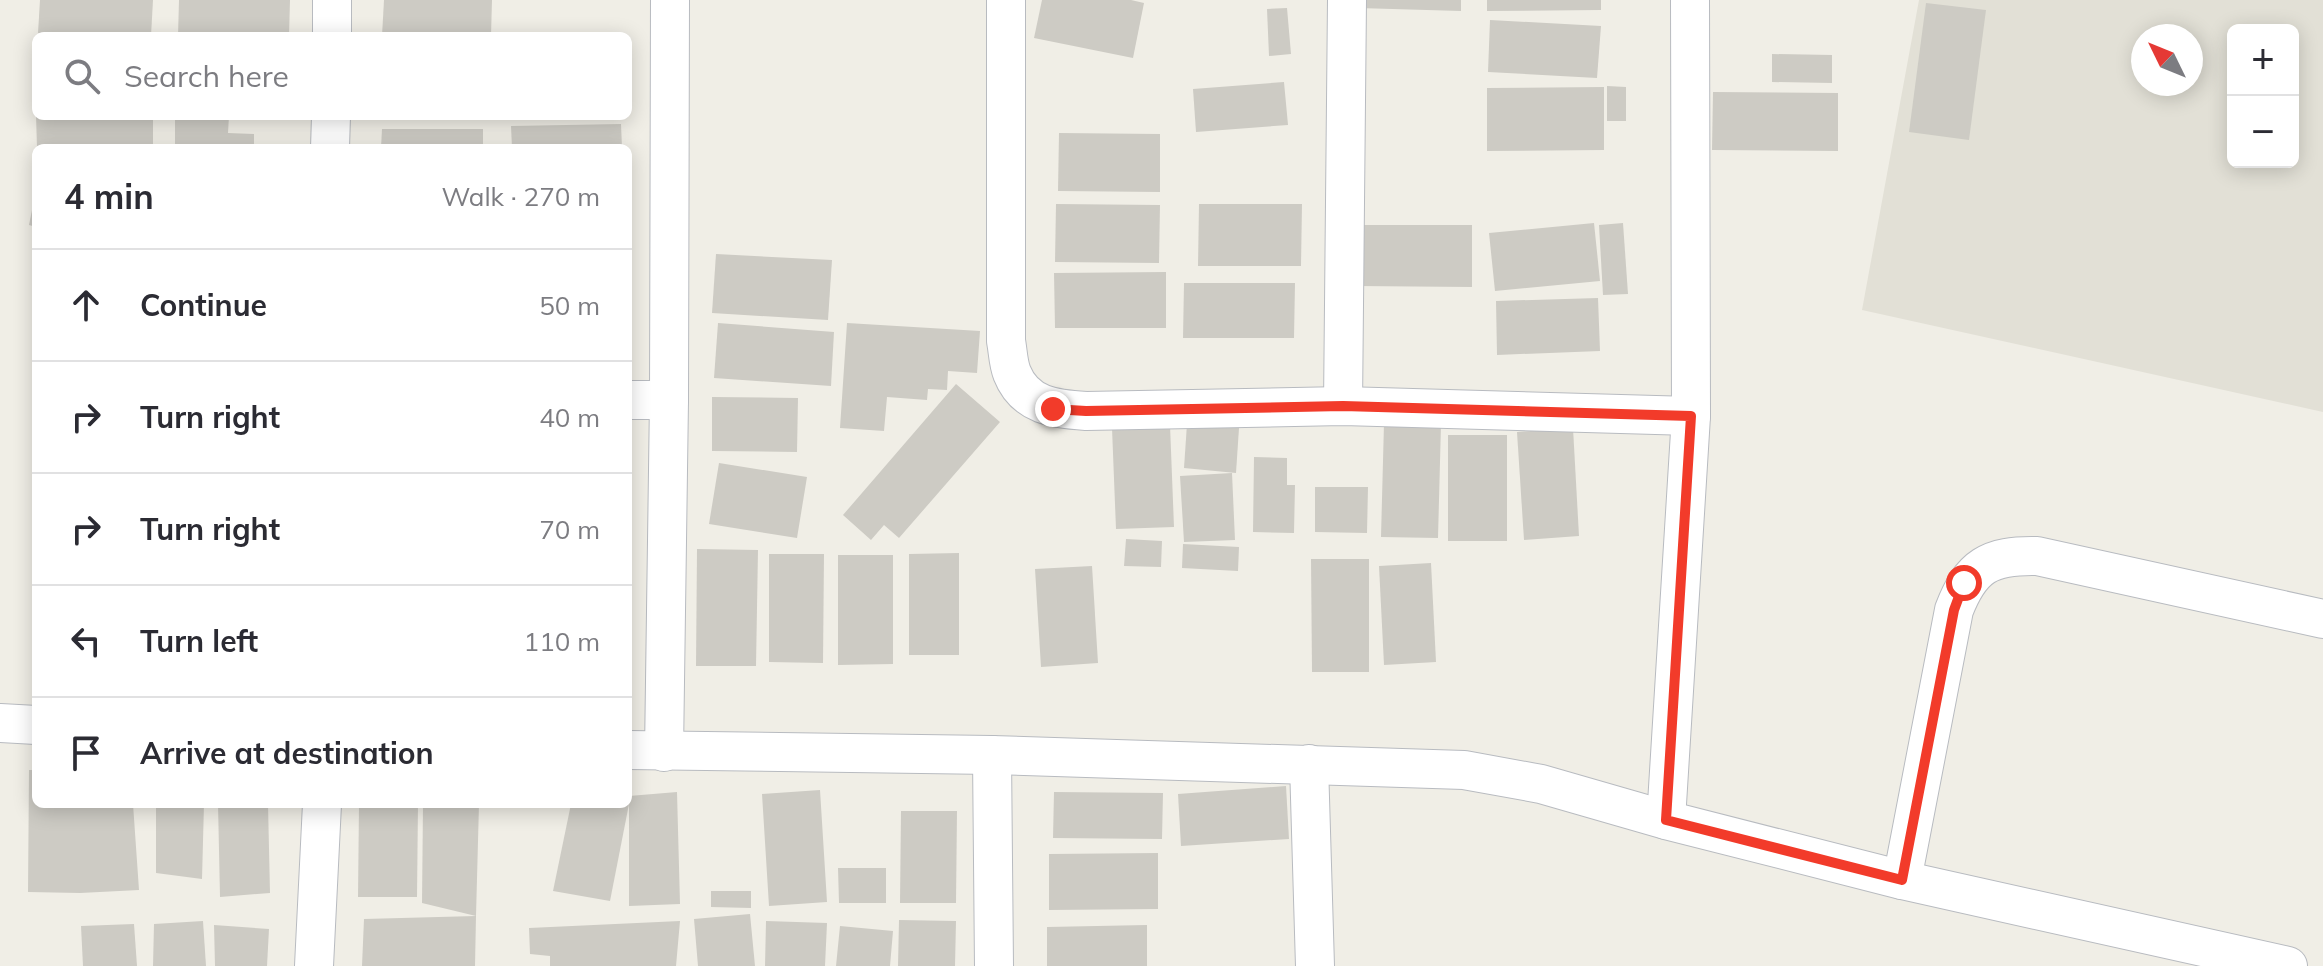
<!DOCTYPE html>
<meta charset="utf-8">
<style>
body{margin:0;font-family:Mulish,sans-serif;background:#f2f2f3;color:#2b2b33}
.controls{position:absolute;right:24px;top:24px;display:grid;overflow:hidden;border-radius:12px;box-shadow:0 4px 20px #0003}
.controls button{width:72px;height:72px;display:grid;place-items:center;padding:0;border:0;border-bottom:2px solid #e1e1e2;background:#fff;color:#2b2b33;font:40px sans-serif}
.compass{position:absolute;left:2131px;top:24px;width:72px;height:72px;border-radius:50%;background:#fff;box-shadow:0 4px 20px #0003;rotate:313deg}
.stop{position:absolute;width:24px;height:24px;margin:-18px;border:6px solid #f23b2a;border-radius:50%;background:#fff}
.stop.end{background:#f23b2a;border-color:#fff;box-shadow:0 2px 8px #0008}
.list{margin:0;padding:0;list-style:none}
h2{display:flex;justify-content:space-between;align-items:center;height:104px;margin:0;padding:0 32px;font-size:34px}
h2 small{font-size:26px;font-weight:400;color:#7c7c81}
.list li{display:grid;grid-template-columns:52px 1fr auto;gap:24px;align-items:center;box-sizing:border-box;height:112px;padding:0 32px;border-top:2px solid #e1e1e2}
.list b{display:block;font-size:30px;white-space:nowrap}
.list em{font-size:26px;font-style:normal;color:#7c7c81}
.icon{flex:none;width:44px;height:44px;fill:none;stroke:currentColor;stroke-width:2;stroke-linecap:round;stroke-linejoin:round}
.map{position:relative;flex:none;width:2323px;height:966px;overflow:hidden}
.search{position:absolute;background:#fff;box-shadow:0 4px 20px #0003;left:32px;top:32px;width:600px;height:88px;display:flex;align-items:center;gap:20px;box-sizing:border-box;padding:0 28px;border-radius:12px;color:#7c7c81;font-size:30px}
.panel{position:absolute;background:#fff;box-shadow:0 4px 20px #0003;left:32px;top:144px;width:600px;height:664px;border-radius:12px}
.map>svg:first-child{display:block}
</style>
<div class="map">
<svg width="2323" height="966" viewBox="0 0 2323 966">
<rect width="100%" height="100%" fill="#f0eee6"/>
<path fill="#e2e0d6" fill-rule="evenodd" d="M1919,0H2323V412L1862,310ZM2233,30H2293V162H2233ZM2143,36H2191V84H2143Z"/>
<g fill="#cdcbc4">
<polygon points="40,0 153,0 151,36 38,33"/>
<polygon points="179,0 290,0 289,36 178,36"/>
<polygon points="384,0 492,0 491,36 382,36"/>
<polygon points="1042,0 1131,0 1144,3 1133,58 1034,38"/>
<polygon points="1359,0 1461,0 1461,11 1358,8"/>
<polygon points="1487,0 1601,0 1601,10 1487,11"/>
<polygon points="1926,3 1986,10 1969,140 1909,132"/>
<polygon points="1287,8 1291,54 1269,56 1267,9"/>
<polygon points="1490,20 1601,26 1597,78 1488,72"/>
<polygon points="1772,54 1832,55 1832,83 1772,82"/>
<polygon points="1284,82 1288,125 1196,132 1193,89"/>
<polygon points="1607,86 1626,87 1626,121 1607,121"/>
<polygon points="1604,87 1604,150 1487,151 1487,88"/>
<polygon points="1713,92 1838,93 1838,151 1712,150"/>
<polygon points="36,116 153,116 153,148 37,148"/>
<polygon points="175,116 229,116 228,133 254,134 254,148 175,148"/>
<polygon points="621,124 622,148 512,148 511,126"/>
<polygon points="382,129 483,129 483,148 381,148"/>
<polygon points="1059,133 1160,134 1160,192 1058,191"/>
<polygon points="35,195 36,195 36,227 29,225"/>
<polygon points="1056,204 1160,205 1159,263 1055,262"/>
<polygon points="1199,204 1302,204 1301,266 1198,266"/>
<polygon points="1594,223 1600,281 1495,291 1489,233"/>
<polygon points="1623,223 1628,294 1603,295 1599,225"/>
<polygon points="1356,225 1472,225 1472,287 1356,286"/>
<polygon points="716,254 832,260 828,320 712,313"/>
<polygon points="1166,272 1166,328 1055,328 1054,273"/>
<polygon points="1184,283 1295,283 1294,338 1183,338"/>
<polygon points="1598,298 1600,351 1497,355 1496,301"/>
<polygon points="718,323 834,332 831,386 714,378"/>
<polygon points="847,323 980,331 977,373 948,371 947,390 928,389 927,400 887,397 884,431 840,428"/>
<polygon points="956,384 1000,422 899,538 884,525 871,540 843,515"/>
<polygon points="712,397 798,398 797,452 712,451"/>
<polygon points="1384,423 1441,424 1438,538 1381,537"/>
<polygon points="1187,424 1239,428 1236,473 1184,468"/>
<polygon points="1170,425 1174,527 1116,529 1112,428"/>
<polygon points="1573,428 1579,536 1524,540 1517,432"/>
<rect x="1448" y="435" width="59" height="106"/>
<polygon points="1254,457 1287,458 1287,485 1295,485 1294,533 1253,532"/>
<polygon points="719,463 807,477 797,538 709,524"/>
<polygon points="1232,473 1235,540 1184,542 1180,476"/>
<polygon points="1315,487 1368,487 1367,533 1315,532"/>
<polygon points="1126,539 1162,541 1161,567 1124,566"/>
<polygon points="1183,544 1239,547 1238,571 1182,568"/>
<polygon points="697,549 758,550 756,666 696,666"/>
<polygon points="959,553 959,655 909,655 909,554"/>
<polygon points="769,554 824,554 823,663 769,662"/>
<polygon points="838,555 893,555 893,664 838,665"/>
<polygon points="1311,559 1369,559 1369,672 1312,672"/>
<polygon points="1431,563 1436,662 1384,665 1379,566"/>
<polygon points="1092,566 1098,663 1041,667 1035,569"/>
<polygon points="29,770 36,770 36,804 133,804 139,890 80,893 28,892"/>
<polygon points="1286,786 1289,839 1181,846 1178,794"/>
<polygon points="820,790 827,902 769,906 762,794"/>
<polygon points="677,792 680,904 629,906 629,796"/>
<polygon points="1054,792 1163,793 1162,839 1053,838"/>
<polygon points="156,804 204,804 202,879 156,873"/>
<polygon points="218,804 268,804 270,893 220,897"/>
<polygon points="359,804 418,804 417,897 358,897"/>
<polygon points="423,804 479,804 476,916 422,903"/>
<polygon points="571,804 629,804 610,901 553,891"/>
<polygon points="901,811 957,811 956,903 900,903"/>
<polygon points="1158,853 1158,909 1049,910 1049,854"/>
<polygon points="838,868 886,868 886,903 839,903"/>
<polygon points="711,891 751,891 751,908 711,907"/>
<polygon points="750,914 755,966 698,966 694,919"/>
<polygon points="476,916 475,966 362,966 364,919"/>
<polygon points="899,920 956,921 955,966 898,966"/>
<polygon points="203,921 206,966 153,966 154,924"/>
<polygon points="680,921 676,966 550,966 550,956 530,954 529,928"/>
<polygon points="766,921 827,923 825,966 765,966"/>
<polygon points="134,924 137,966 83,966 81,926"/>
<polygon points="214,925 269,929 267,966 215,966"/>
<polygon points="1147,925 1147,966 1047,966 1047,927"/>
<polygon points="840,926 893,931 890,966 836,966"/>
</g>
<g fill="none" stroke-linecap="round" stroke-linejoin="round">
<g stroke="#b8bbc0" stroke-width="40">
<g id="street">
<path d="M1006,0V341C1008,351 1008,363 1012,373C1025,406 1055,409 1086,411L1343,406L1691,416"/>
<polyline points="332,36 332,0"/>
<polyline points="330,148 331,116"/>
<polyline points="628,400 669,400"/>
<polyline points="1343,406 1347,0"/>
<polyline points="0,723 36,725"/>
<polyline points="628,750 992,755 1464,770 1541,784 1666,820 1902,880 2288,966"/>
<polyline points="664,752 669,400 670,0"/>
<polyline points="992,755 994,966"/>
<polyline points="1309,764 1315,966"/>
<polyline points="1666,820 1691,416 1690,0"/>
<path d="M1902,880L1954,610C1971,566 1989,555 2037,556L2323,619"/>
<polyline points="314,966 322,804"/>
</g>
</g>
<use href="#street" stroke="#fff" stroke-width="38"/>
</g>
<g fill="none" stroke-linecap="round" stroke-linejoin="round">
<polyline stroke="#f23b2a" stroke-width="10" points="1053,409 1086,411 1343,406 1691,416 1666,820 1902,880 1954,610 1964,583"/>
</g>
</svg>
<div class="controls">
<button>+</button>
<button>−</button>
</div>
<svg class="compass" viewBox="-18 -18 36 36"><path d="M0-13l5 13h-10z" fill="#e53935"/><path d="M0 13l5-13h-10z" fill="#7c7c81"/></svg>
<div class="stop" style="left:1964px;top:583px"></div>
<div class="stop end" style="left:1053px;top:409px"></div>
<div class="search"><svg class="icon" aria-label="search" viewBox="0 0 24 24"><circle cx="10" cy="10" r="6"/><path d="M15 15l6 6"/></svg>Search here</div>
<section class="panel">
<h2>4 min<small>Walk · 270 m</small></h2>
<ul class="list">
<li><svg class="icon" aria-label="ahead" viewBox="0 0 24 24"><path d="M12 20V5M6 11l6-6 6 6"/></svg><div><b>Continue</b></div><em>50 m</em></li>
<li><svg class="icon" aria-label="right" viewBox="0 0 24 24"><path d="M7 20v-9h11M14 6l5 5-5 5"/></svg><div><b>Turn right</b></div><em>40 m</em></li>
<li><svg class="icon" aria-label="right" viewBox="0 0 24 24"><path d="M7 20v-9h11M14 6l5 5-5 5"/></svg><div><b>Turn right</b></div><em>70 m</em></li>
<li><svg class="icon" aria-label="left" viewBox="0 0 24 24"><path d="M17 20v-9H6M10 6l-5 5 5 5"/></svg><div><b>Turn left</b></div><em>110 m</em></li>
<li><svg class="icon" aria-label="arrive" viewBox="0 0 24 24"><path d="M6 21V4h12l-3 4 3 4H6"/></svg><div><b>Arrive at destination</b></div></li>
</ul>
</section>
</div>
